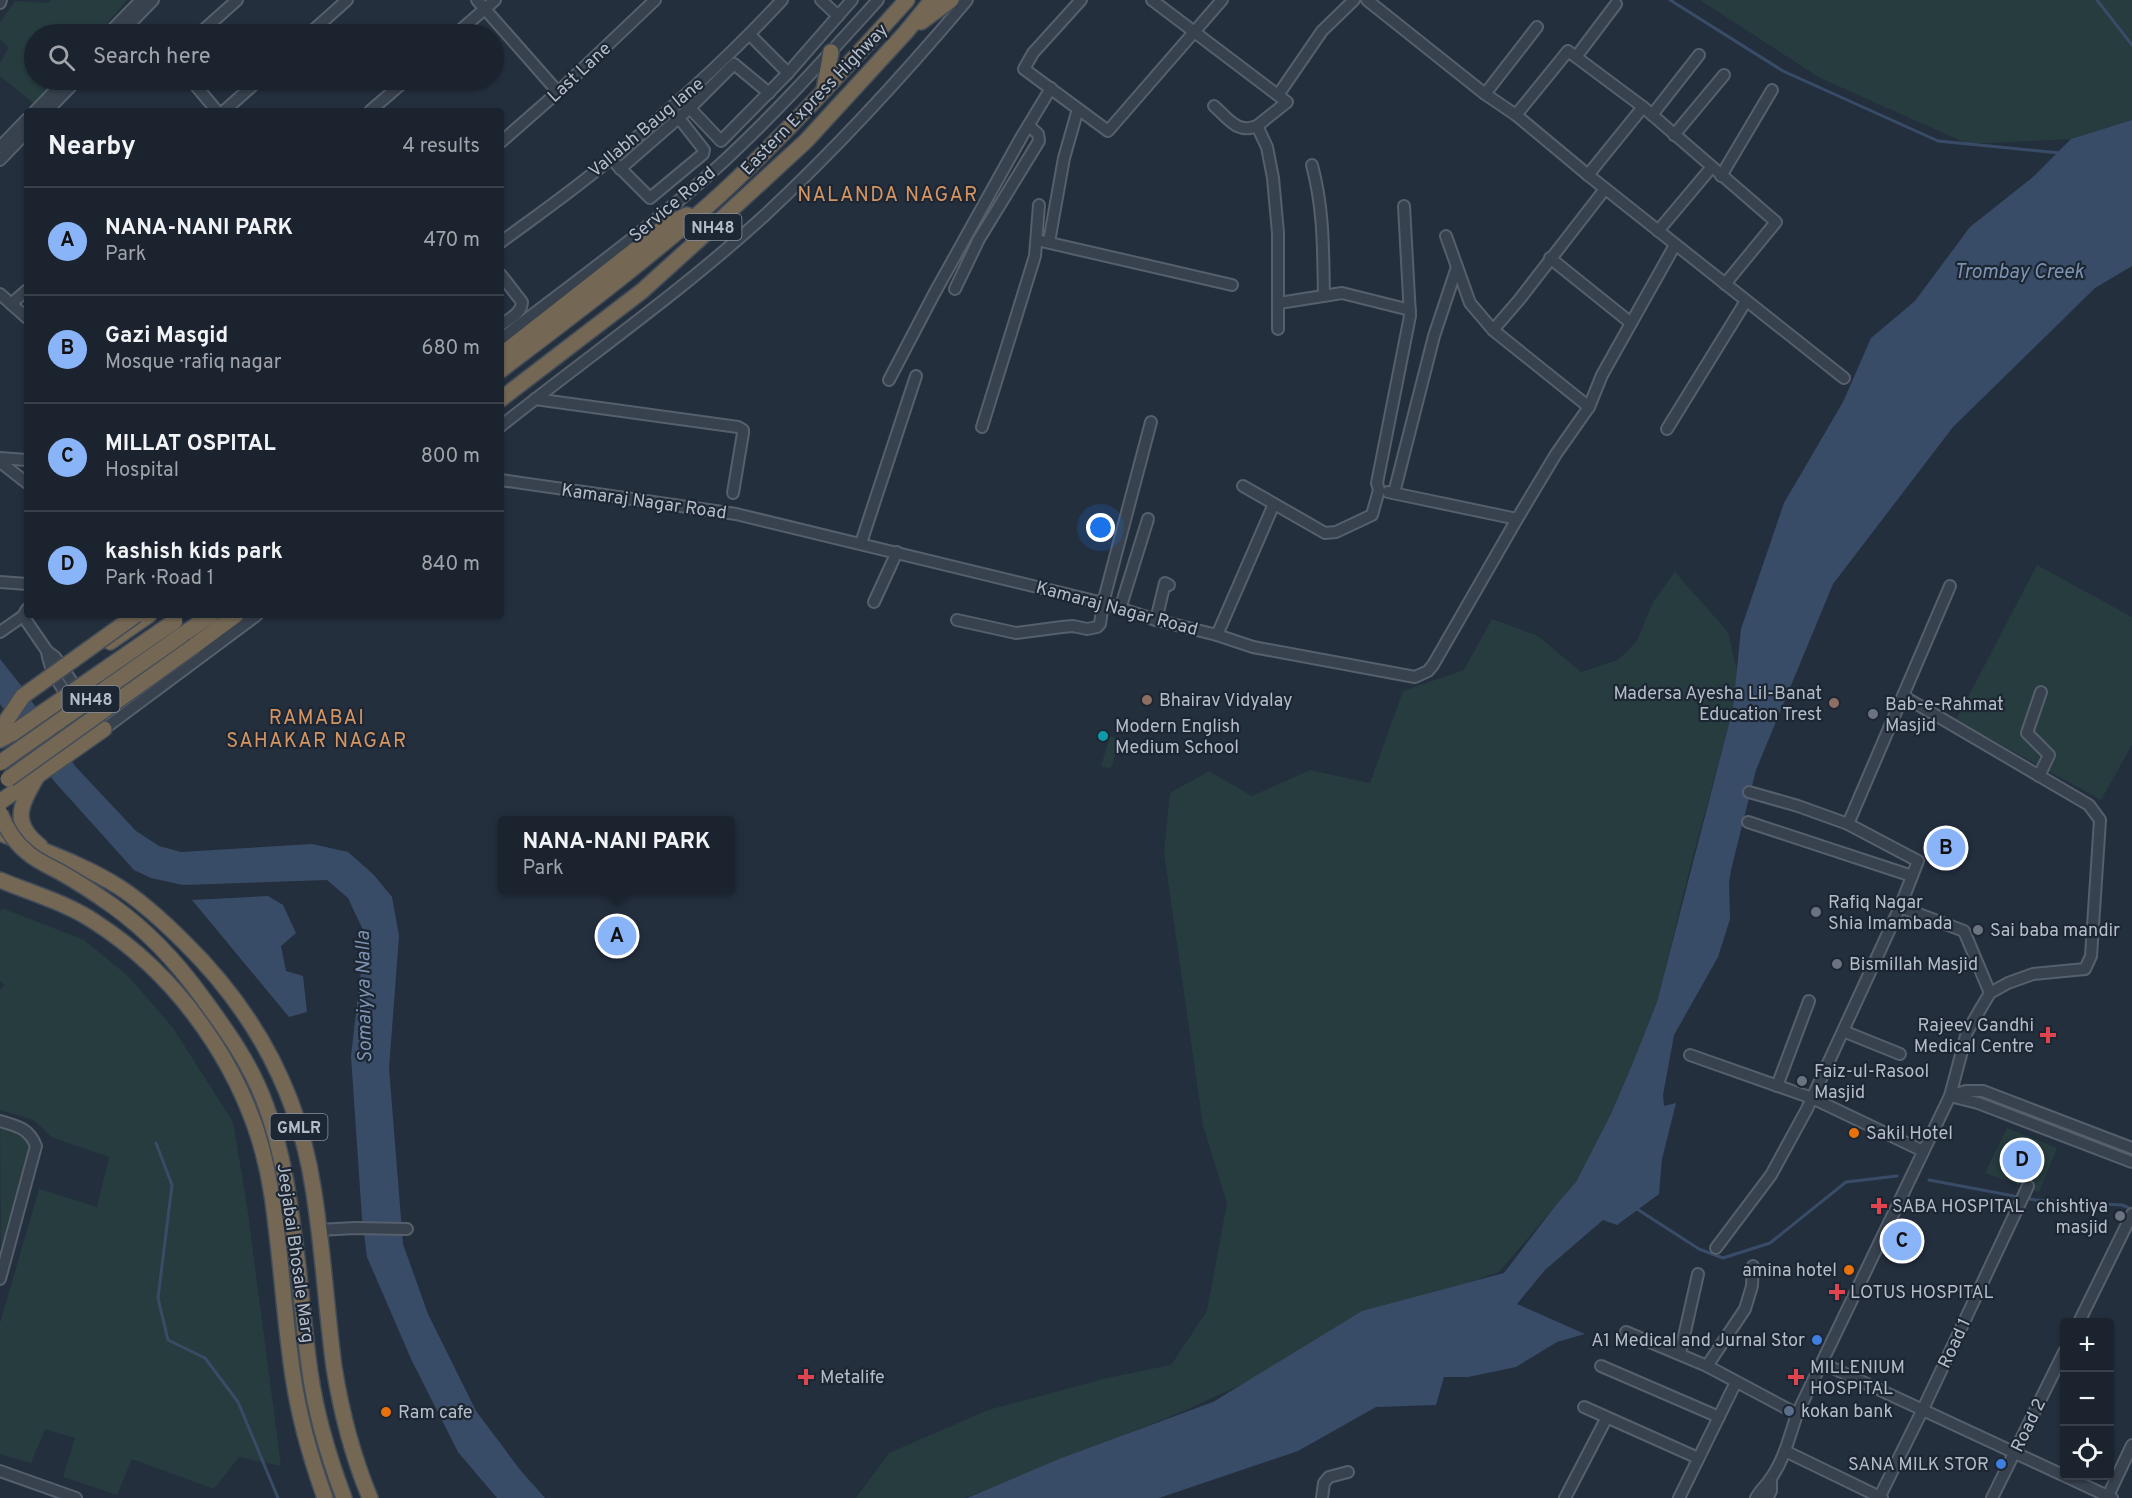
<!DOCTYPE html>
<meta charset="utf-8">
<style>
body{margin:0;font-family:Overpass,sans-serif;background:#242b36;color:#f1f3f6}
.controls{position:absolute;right:18px;bottom:18px;display:grid;overflow:hidden;border-radius:6px;box-shadow:0 2px 4px #0004}
.controls button{width:54px;height:54px;display:grid;place-items:center;padding:0;border:0;border-bottom:2px solid #39404a;background:#1b232e;color:#f1f3f6;font:30px sans-serif}
.you{position:absolute;left:1101px;top:528px;width:21px;height:21px;margin:-15px;border:4px solid #fff;border-radius:50%;background:#1a73e8;box-shadow:0 0 0 9px #1a73e833}
.badge{display:grid;place-items:center;width:39px;height:39px;border-radius:50%;background:#8ab4f8;color:#111;font-size:20px;font-weight:700}
.pin{position:absolute;translate:-50% -50%;border:3px solid #fff;box-shadow:0 2px 6px #0006}
.popup{position:absolute;left:498px;top:816px;width:237px;height:78px;box-sizing:border-box;display:grid;place-content:center;border-radius:6px;background:#1b232e;filter:drop-shadow(0 2px 4px #0005);font-size:20px;white-space:nowrap;color:#a0a4aa}
.popup b{font-size:22px;color:#f1f3f6}
.popup::after{content:'';position:absolute;left:50%;top:100%;margin-left:-12px;border:12px solid transparent;border-top-color:#1b232e}
.list{margin:0;padding:0;list-style:none}
h2{display:flex;justify-content:space-between;align-items:center;height:78px;margin:0;padding:0 24px;font-size:26px}
h2 small{font-size:20px;font-weight:400;color:#a0a4aa}
.list li{display:grid;grid-template-columns:39px 1fr auto;gap:18px;align-items:center;box-sizing:border-box;height:108px;padding:0 24px;border-top:2px solid #39404a}
.list b{display:block;font-size:22px;white-space:nowrap}
.list p{margin:0;font-size:20px;white-space:nowrap;color:#a0a4aa}
.list em{font-size:20px;font-style:normal;color:#a0a4aa}
.icon{flex:none;width:33px;height:33px;fill:none;stroke:currentColor;stroke-width:2;stroke-linecap:round;stroke-linejoin:round}
.map{position:relative;flex:none;width:2132px;height:1498px;overflow:hidden}
.search{position:absolute;background:#1b232e;box-shadow:0 2px 4px #0004;left:24px;top:24px;width:480px;height:66px;display:flex;align-items:center;gap:15px;box-sizing:border-box;padding:0 21px;border-radius:33px;color:#a0a4aa;font-size:22px}
.panel{position:absolute;background:#1b232e;box-shadow:0 2px 4px #0004;left:24px;top:108px;width:480px;height:510px;border-radius:6px}
.map>svg:first-child{display:block}
</style>
<div class="map">
<svg width="2132" height="1498" viewBox="0 0 2132 1498">
<rect width="100%" height="100%" fill="#242f3e"/>
<g fill="#263c3f">
<polygon points="51,0 127,0 98,34 34,34 34,80 59,80 37,106 0,76 0,62 9,48 0,39 0,22 15,1 48,3"/>
<polygon points="1700,0 2132,0 2132,120 2071,139 1968,144 1820,78"/>
<polygon points="2037,565 2132,617 2132,745 2101,800 1956,720"/>
<polygon points="1675,572 1728,632 1737,671 1733,708 1689,872 1657,1002 1616,1106 1576,1182 1499,1272 1363,1319 1256,1378 1179,1413 965,1498 856,1498 889,1453 988,1410 1107,1378 1171,1365 1207,1311 1227,1203 1203,1126 1164,853 1170,793 1209,771 1252,796 1310,770 1370,783 1403,691 1464,670 1492,619 1538,636 1581,672 1618,660 1637,641 1653,602"/>
<polygon points="1110,736 1120,739 1111,769 1101,766"/>
<polygon points="2,908 84,940 128,976 173,1028 233,1122 247,1206 281,1466 239,1457 214,1489 132,1459 117,1495 63,1477 75,1438 45,1429 31,1463 0,1454 0,1323 39,1189 97,1207 109,1157 51,1137 34,1120 0,1110 0,990 5,985 0,981 0,911"/>
<polygon points="0,1125 16,1132 33,1146 1,1259"/>
<polygon points="2007,1128 2057,1148 2039,1192 1985,1173"/>
</g>
<g fill="#394c67">
<polygon points="2132,120 2132,266 2095,288 1953,427 1833,584 1756,770 1731,870 1729,883 1730,919 1718,957 1674,1035 1663,1095 1664,1106 1676,1103 1662,1159 1659,1194 1617,1225 1603,1220 1545,1270 1517,1304 1585,1334 1557,1342 1516,1367 1468,1377 1444,1377 1436,1405 1376,1407 1298,1451 1159,1498 967,1498 1059,1459 1213,1402 1362,1311 1504,1273 1556,1205 1576,1182 1611,1114 1632,1065 1657,1002 1733,708 1741,629 1784,503 1843,402 1871,338 1915,301 1970,227 2033,177 2071,139"/>
<polygon points="0,659 23,688 75,766 136,831 159,846 181,852 312,844 348,852 373,874 392,897 399,936 389,1068 403,1244 428,1314 476,1411 521,1471 545,1498 497,1498 458,1452 412,1361 367,1257 362,1218 351,1056 362,962 363,930 348,898 327,880 183,885 151,878 134,870 54,781 0,704"/>
<polygon points="268,896 283,905 296,933 281,946 286,971 303,976 307,1012 289,1017 192,900"/>
</g>
<g fill="none" stroke-linecap="round" stroke-linejoin="round">
<g stroke="#394c67" stroke-width="3">
<polyline points="1670,0 1783,71 1938,141 2060,153"/>
<polyline points="2097,0 2132,45"/>
<polyline points="156,1143 172,1185 158,1298 168,1340 205,1358 238,1402 278,1498"/>
<polyline points="1929,1180 2035,1200 2122,1205 2132,1209"/>
<polyline points="1637,1209 1699,1249 1723,1258 1770,1243 1846,1182 1897,1176"/>
</g>
<g stroke="#565f6c" stroke-width="14">
<g id="minor">
<polyline points="477,0 558,92"/>
<polyline points="821,0 838,16"/>
<polyline points="1081,0 1033,53 1024,69 1108,131 1222,0"/>
<polyline points="1152,0 1287,102 1257,126"/>
<polyline points="1367,0 1485,94 1516,115 1588,175 1844,378"/>
<polyline points="0,3 1,0"/>
<polyline points="108,34 141,0"/>
<polyline points="120,34 153,0"/>
<polyline points="199,34 237,0"/>
<polyline points="309,34 347,0"/>
<polyline points="456,34 495,0"/>
<polyline points="750,35 788,73"/>
<polyline points="1576,57 1616,4"/>
<polyline points="191,80 217,111"/>
<polyline points="1485,94 1537,27"/>
<polyline points="1278,95 1322,31 1354,0"/>
<polyline points="681,99 721,141 788,73 852,0"/>
<path d="M1214,106C1229,119 1237,134 1257,126L1267,147L1273,178L1278,233V329"/>
<polyline points="35,111 65,80"/>
<polyline points="47,111 77,80"/>
<polyline points="224,111 259,80"/>
<polyline points="370,111 406,80"/>
<polyline points="1516,115 1568,51 1643,107 1776,222 1725,284"/>
<polyline points="1652,115 1699,55"/>
<polyline points="1674,135 1724,75"/>
<polyline points="501,142 558,92 655,0"/>
<polyline points="0,147 27,119"/>
<polyline points="0,160 27,132"/>
<polyline points="617,165 650,198 703,154 704,150 675,113"/>
<path d="M1312,165C1324,210 1323,250 1324,296"/>
<polyline points="620,169 690,108 734,64 769,93"/>
<polyline points="1588,175 1643,107"/>
<polyline points="1721,176 1772,90"/>
<polyline points="1658,231 1711,168"/>
<polyline points="1446,236 1470,303 1493,330 1589,407 1602,375 1675,245"/>
<polyline points="1037,240 1232,285"/>
<path d="M501,242C539,214 578,187 614,156C673,108 730,56 782,0"/>
<polyline points="1049,242 1064,158 1078,109"/>
<polyline points="1550,258 1631,323"/>
<path d="M501,275L522,302C522,313 509,319 501,325"/>
<polyline points="955,289 979,239 1039,141 1038,134 1029,126"/>
<polyline points="0,294 27,318"/>
<polyline points="1279,303 1342,293 1410,310"/>
<polyline points="11,304 27,290"/>
<polyline points="1493,330 1519,300 1605,189"/>
<path d="M501,339C576,281 653,226 723,162C778,111 828,55 878,0"/>
<polyline points="889,380 934,294 1022,136 1051,88"/>
<polyline points="535,399 738,427 743,430 743,433 733,493"/>
<path d="M501,426C589,356 682,291 764,216C837,148 903,76 967,0"/>
<polyline points="982,427 1035,256 1039,205"/>
<polyline points="1667,429 1746,301"/>
<polyline points="0,458 27,460"/>
<polyline points="0,462 27,483"/>
<polyline points="501,480 736,514 1103,603 1156,620 1217,635 1253,647 1415,677 1428,671 1433,665 1517,519 1556,454 1589,407"/>
<polyline points="1243,486 1325,533 1336,532 1372,515 1379,490 1377,483 1410,316 1404,206"/>
<polyline points="1388,492 1517,519"/>
<polyline points="1394,493 1434,336 1457,267"/>
<polyline points="861,543 916,376"/>
<polyline points="0,582 27,584"/>
<polyline points="874,602 897,552"/>
<polyline points="1120,609 1148,519"/>
<polyline points="23,616 47,651 55,657 104,729 257,615"/>
<polyline points="957,620 1016,633 1062,627 1073,626 1087,629 1097,627 1100,624 1103,603 1151,422"/>
<polyline points="1156,620 1165,583 1169,585"/>
<polyline points="0,632 23,616 27,609"/>
<polyline points="1217,635 1274,504"/>
<path d="M47,651C49,676 76,707 90,728"/>
<polyline points="2039,776 2049,755 2027,733 2041,692"/>
<polyline points="1749,792 1798,806 1848,824"/>
<polyline points="1748,822 1912,876"/>
<polyline points="1900,907 1964,931 1990,993"/>
<polyline points="1843,1031 1900,1054"/>
<polyline points="1690,1055 1812,1098 1923,1151"/>
<polyline points="1777,1086 1809,1001"/>
<polyline points="1950,1096 1978,1103 2132,1162"/>
<polyline points="1950,1096 1966,1091 1983,1091 2132,1148"/>
<path d="M0,1121C17,1126 29,1128 36,1146L0,1279"/>
<polyline points="319,1230 355,1228 407,1229"/>
<polyline points="1716,1248 1771,1175 1807,1109 1900,907 1918,861 1848,824 1950,586"/>
<polyline points="2079,1322 2132,1214"/>
<polyline points="1626,1332 1707,1366 1797,1414"/>
<polyline points="1680,1354 1698,1274"/>
<polyline points="1822,1363 2112,1498"/>
<polyline points="1601,1366 1719,1417"/>
<polyline points="1707,1366 1745,1309 1752,1286 1753,1266"/>
<polyline points="1584,1407 1698,1458"/>
<polyline points="1785,1451 1882,1498"/>
<polyline points="0,1471 76,1498"/>
<polyline points="1322,1498 1324,1483 1329,1477 1348,1472"/>
<polyline points="1565,1498 1606,1419"/>
<polyline points="1679,1498 1736,1382"/>
<path d="M1756,1498C1760,1490 1766,1486 1771,1478C1784,1460 1790,1435 1797,1414L1950,1096L1967,1032L1981,1008L1990,993L2008,983L2033,974L2085,969L2091,956L2100,820L2089,805L1903,696"/>
<polyline points="1767,1498 1771,1491 1771,1479"/>
<polyline points="1879,1498 1923,1409 2028,1186"/>
<polyline points="1992,1498 2064,1352"/>
<polyline points="2107,1498 2132,1445"/>
</g>
</g>
<g stroke="#434c59" stroke-width="18">
<g id="highway">
<polyline points="921,22 951,0"/>
<polyline points="824,90 831,52"/>
<polyline points="501,355 668,224 687,215"/>
<path d="M501,370C572,316 644,262 711,203C781,140 844,69 907,0"/>
<polyline points="501,399 642,291 694,244 806,141 906,32 932,0"/>
<polyline points="182,635 211,615"/>
<polyline points="110,642 149,615"/>
<polyline points="194,646 236,615"/>
<polyline points="0,740 13,733"/>
<path d="M36,778C20,806 11,823 40,846"/>
<polyline points="0,802 104,729"/>
<path d="M0,833C40,850 83,864 119,887C144,903 165,923 185,943C254,1011 298,1091 313,1187C323,1247 326,1307 334,1367C341,1411 353,1457 370,1498"/>
<path d="M0,880C31,893 67,903 95,922C188,982 256,1086 272,1195C281,1255 284,1316 293,1376C299,1417 311,1459 325,1498"/>
<path d="M298,1266C302,1302 305,1337 310,1372C316,1415 329,1458 344,1498"/>
</g>
</g>
<use href="#minor" stroke="#38414e" stroke-width="10"/>
<use href="#highway" stroke="#746855" stroke-width="15"/>
<g stroke="#434c59" stroke-width="18" stroke-linecap="butt">
<g id="highway-bridge">
<polyline points="0,730 23,696 136,615"/>
<polyline points="13,733 175,621"/>
<polyline points="0,763 182,635"/>
<polyline points="8,779 194,646"/>
<path d="M0,813C6,828 15,843 28,853C37,861 49,866 60,872C78,882 96,894 113,906C149,932 176,961 202,997C227,1031 252,1066 266,1106C285,1158 291,1212 298,1266"/>
</g>
</g>
<use href="#highway-bridge" stroke="#746855" stroke-width="15"/>
</g>
<g fill="#8d6e63" stroke="#1d2633" stroke-width="2">
<circle cx="1147" cy="700" r="6"/>
<circle cx="1834" cy="703" r="6"/>
</g>
<g fill="#6b7280" stroke="#1d2633" stroke-width="2">
<circle cx="1873" cy="714" r="6"/>
<circle cx="1816" cy="912" r="6"/>
<circle cx="1978" cy="930" r="6"/>
<circle cx="1837" cy="964" r="6"/>
<circle cx="1802" cy="1081" r="6"/>
<circle cx="2120" cy="1216" r="6"/>
</g>
<circle fill="#0f9aa8" stroke="#1d2633" stroke-width="2" cx="1103" cy="736" r="6"/>
<g fill="#e0444e" stroke="#1d2633" stroke-width="2">
<path d="M2045 1026h6v6h6v6h-6v6h-6v-6h-6v-6h6z"/>
<path d="M1876 1197h6v6h6v6h-6v6h-6v-6h-6v-6h6z"/>
<path d="M1834 1283h6v6h6v6h-6v6h-6v-6h-6v-6h6z"/>
<path d="M803 1368h6v6h6v6h-6v6h-6v-6h-6v-6h6z"/>
<path d="M1793 1368h6v6h6v6h-6v6h-6v-6h-6v-6h6z"/>
</g>
<g fill="#e8710a" stroke="#1d2633" stroke-width="2">
<circle cx="1854" cy="1133" r="6"/>
<circle cx="1849" cy="1270" r="6"/>
<circle cx="386" cy="1412" r="6"/>
</g>
<g fill="#3f7fe0" stroke="#1d2633" stroke-width="2">
<circle cx="1817" cy="1340" r="6"/>
<circle cx="2001" cy="1464" r="6"/>
</g>
<circle fill="#5c6f8a" stroke="#1d2633" stroke-width="2" cx="1789" cy="1411" r="6"/>
<g text-anchor="middle" stroke-width="4.5" stroke-linejoin="round" paint-order="stroke">
<g fill="#1d2633" stroke="#878f9c" stroke-width="1.5">
<rect x="684.5" y="214" width="57" height="26" rx="4.5"/>
<rect x="62.5" y="686" width="57" height="26" rx="4.5"/>
<rect x="270.5" y="1114" width="57" height="26" rx="4.5"/>
</g>
<g font-size="16" font-weight="bold" fill="#b4bcc9">
<text x="713" y="233">NH48</text>
<text x="91" y="705">NH48</text>
<text x="299" y="1133">GMLR</text>
</g>
<g font-size="18" fill="#b4bcc9" stroke="#1d2633">
<text transform="translate(579 72) rotate(-43)" y="6">Last Lane</text>
<text transform="translate(814 99) rotate(-46)" y="6">Eastern Express Highway</text>
<text transform="translate(646 127) rotate(-40)" y="6">Vallabh Baug lane</text>
<text transform="translate(672 204) rotate(-40)" y="6">Service Road</text>
<text transform="translate(644 501) rotate(8)" y="6">Kamaraj Nagar Road</text>
<text transform="translate(1117 608) rotate(15)" y="6">Kamaraj Nagar Road</text>
<text transform="translate(296 1253) rotate(82)" y="6">Jeejabai Bhosale Marg</text>
<text transform="translate(1954 1343) rotate(-65)" y="6">Road 1</text>
<text transform="translate(2028 1425) rotate(-64)" y="6">Road 2</text>
</g>
<g font-size="18" fill="#b4bcc9" stroke="#1d2633" text-anchor="start">
<text x="1822" y="699" text-anchor="end">Madersa Ayesha Lil-Banat<tspan x="1822" dy="21">Education Trest</tspan></text>
<text x="1159" y="706">Bhairav Vidyalay</text>
<text x="1885" y="710">Bab-e-Rahmat<tspan x="1885" dy="21">Masjid</tspan></text>
<text x="1115" y="732">Modern English<tspan x="1115" dy="21">Medium School</tspan></text>
<text x="1828" y="908">Rafiq Nagar<tspan x="1828" dy="21">Shia Imambada</tspan></text>
<text x="1990" y="936">Sai baba mandir</text>
<text x="1849" y="970">Bismillah Masjid</text>
<text x="2034" y="1031" text-anchor="end">Rajeev Gandhi<tspan x="2034" dy="21">Medical Centre</tspan></text>
<text x="1814" y="1077">Faiz-ul-Rasool<tspan x="1814" dy="21">Masjid</tspan></text>
<text x="1866" y="1139">Sakil Hotel</text>
<text x="1892" y="1212">SABA HOSPITAL</text>
<text x="2108" y="1212" text-anchor="end">chishtiya<tspan x="2108" dy="21">masjid</tspan></text>
<text x="1837" y="1276" text-anchor="end">amina hotel</text>
<text x="1850" y="1298">LOTUS HOSPITAL</text>
<text x="1805" y="1346" text-anchor="end">A1 Medical and Jurnal Stor</text>
<text x="1810" y="1373">MILLENIUM<tspan x="1810" dy="21">HOSPITAL</tspan></text>
<text x="820" y="1383">Metalife</text>
<text x="1801" y="1417">kokan bank</text>
<text x="398" y="1418">Ram cafe</text>
<text x="1989" y="1470" text-anchor="end">SANA MILK STOR</text>
</g>
<g font-size="20" letter-spacing="1.5" fill="#d59563" stroke="#1d2633">
<text x="888" y="201">NALANDA NAGAR</text>
<text x="317" y="724">RAMABAI<tspan x="317" dy="23">SAHAKAR NAGAR</tspan></text>
</g>
<g font-size="20" font-style="italic" fill="#7c92b1" stroke="#1d2633">
<text x="2019" y="278">Trombay Creek</text>
<text transform="translate(363 997) rotate(-91)" y="7">Somaiyya Nalla</text>
</g>
</g>
</svg>
<div class="controls">
<button>+</button>
<button>−</button>
<button><svg class="icon" aria-label="locate" viewBox="0 0 24 24"><circle cx="12" cy="12" r="6"/><path d="M12 2v4M12 18v4M2 12h4M18 12h4"/></svg></button>
</div>
<div class="you"></div>
<div class="pin badge" style="left:617px;top:936px">A</div>
<div class="popup"><b>NANA-NANI PARK</b>Park</div>
<div class="pin badge" style="left:1946px;top:848px">B</div>
<div class="pin badge" style="left:1902px;top:1241px">C</div>
<div class="pin badge" style="left:2022px;top:1160px">D</div>
<div class="search"><svg class="icon" aria-label="search" viewBox="0 0 24 24"><circle cx="10" cy="10" r="6"/><path d="M15 15l6 6"/></svg>Search here</div>
<section class="panel">
<h2>Nearby<small>4 results</small></h2>
<ul class="list">
<li><span class="badge">A</span><div><b>NANA-NANI PARK</b><p>Park</p></div><em>470 m</em></li>
<li><span class="badge">B</span><div><b>Gazi Masgid</b><p>Mosque · rafiq nagar</p></div><em>680 m</em></li>
<li><span class="badge">C</span><div><b>MILLAT OSPITAL</b><p>Hospital</p></div><em>800 m</em></li>
<li><span class="badge">D</span><div><b>kashish kids park</b><p>Park · Road 1</p></div><em>840 m</em></li>
</ul>
</section>
</div>
